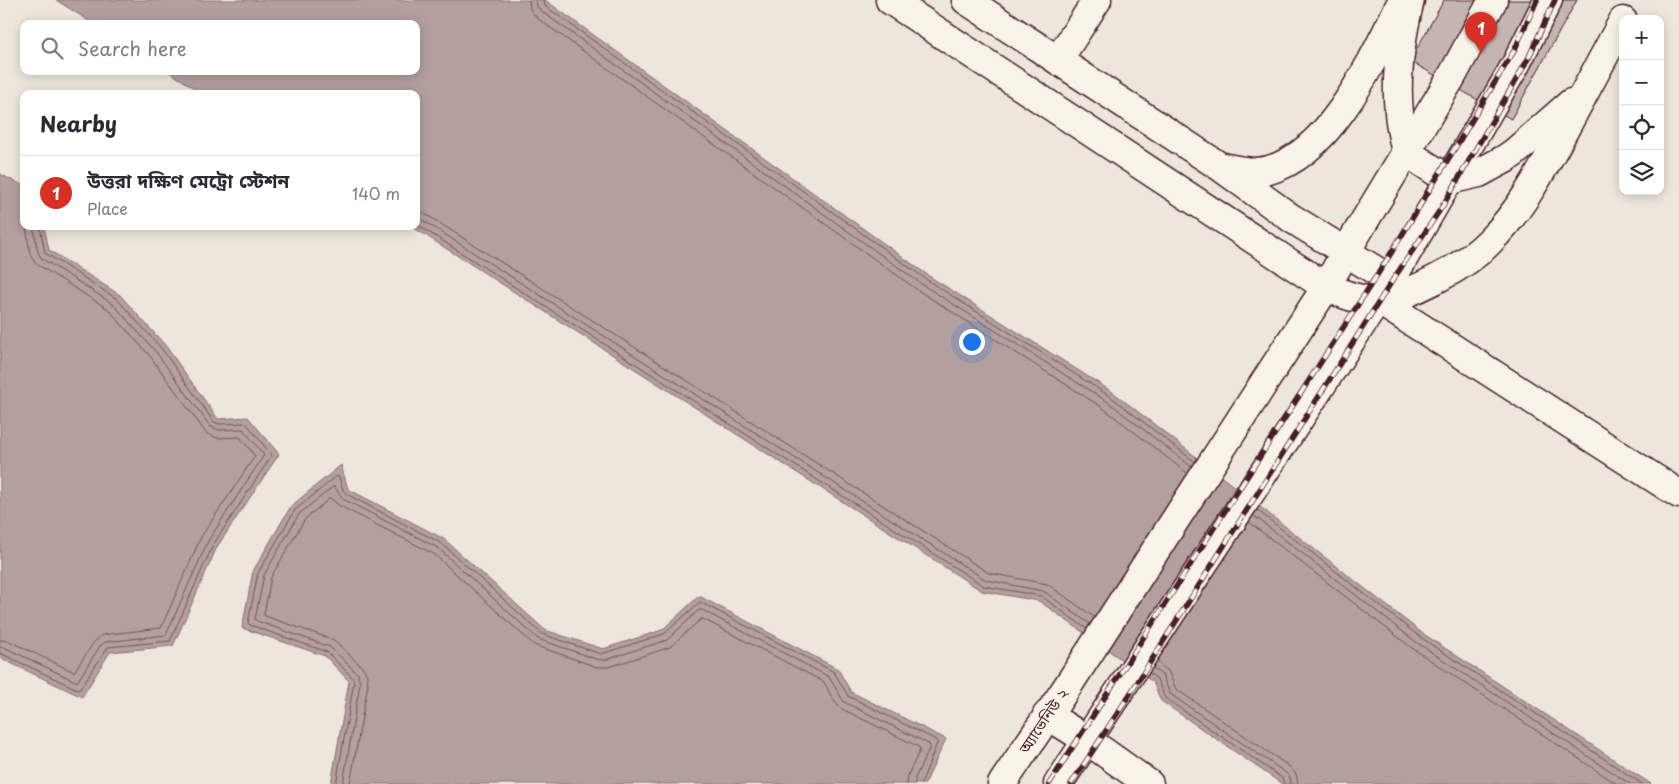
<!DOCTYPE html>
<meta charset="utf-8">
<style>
body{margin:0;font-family:"Playpen Sans","Noto Sans Bengali",sans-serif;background:#f7f7f7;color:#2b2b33}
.controls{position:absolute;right:15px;top:15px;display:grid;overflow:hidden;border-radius:10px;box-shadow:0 2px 12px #0003}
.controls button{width:45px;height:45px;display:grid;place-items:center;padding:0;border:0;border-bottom:1px solid #e1e1e2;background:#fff;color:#2b2b33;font:25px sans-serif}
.you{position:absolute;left:971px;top:341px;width:18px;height:18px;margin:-12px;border:4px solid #fff;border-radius:50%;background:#1a73e8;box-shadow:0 0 0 8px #1a73e833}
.badge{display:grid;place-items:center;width:32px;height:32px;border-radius:50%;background:#d93025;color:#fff;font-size:16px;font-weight:700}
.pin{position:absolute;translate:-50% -41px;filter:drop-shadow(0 1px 2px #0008)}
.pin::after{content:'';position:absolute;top:26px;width:18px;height:15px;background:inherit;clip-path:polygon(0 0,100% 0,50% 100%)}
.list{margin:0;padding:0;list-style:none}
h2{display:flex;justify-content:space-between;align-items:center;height:65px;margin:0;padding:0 20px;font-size:21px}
h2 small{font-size:16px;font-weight:400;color:#7c7c81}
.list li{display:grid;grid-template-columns:32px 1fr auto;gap:15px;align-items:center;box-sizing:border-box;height:75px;padding:0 20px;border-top:1px solid #e1e1e2}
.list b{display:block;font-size:19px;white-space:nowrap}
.list p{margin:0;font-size:16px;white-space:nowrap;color:#7c7c81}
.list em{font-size:16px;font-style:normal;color:#7c7c81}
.icon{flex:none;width:28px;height:28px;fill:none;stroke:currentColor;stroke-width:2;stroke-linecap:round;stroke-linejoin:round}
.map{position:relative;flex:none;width:1679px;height:784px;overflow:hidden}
.search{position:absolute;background:#fff;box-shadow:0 2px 12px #0003;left:20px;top:20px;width:400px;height:55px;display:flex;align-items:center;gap:12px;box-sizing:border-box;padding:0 18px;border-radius:10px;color:#7c7c81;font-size:19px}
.panel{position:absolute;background:#fff;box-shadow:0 2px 12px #0003;left:20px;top:90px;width:400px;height:140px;border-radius:10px}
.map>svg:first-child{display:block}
</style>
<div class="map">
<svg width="1679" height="784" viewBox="0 0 1679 784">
<rect width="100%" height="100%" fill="#ece6dd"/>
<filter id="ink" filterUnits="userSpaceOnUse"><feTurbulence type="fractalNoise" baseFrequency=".02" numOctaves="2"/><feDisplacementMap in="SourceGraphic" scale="10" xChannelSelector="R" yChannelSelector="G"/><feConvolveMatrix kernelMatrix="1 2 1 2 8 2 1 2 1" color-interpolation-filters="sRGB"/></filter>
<g filter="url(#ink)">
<g fill="#b39f9d" stroke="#896c6f">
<polygon points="56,0 545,0 929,276 1114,393 1422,633 1651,784 1282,784 1161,701 1153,682 1039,601 982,591 411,226 416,226 416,94 203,94 168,71 416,71 416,24 94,24"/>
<polygon points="0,174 24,186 24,226 44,226 49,250 120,295 165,345 218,419 248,417 279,454 217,547 173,646 110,652 82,697 0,658"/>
<polygon points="341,465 348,489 444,539 545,630 603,649 662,630 699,596 838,669 851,692 946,739 925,784 331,784 349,681 325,656 242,628 253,571 291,506"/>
</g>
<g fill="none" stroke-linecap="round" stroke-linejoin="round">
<g stroke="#745259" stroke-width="1">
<polyline points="529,0 530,9 537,18 919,291 1103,408 1187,473"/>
<polyline points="536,0 537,6 541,11 923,285 1108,402 1192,467"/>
<polyline points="543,0 545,6 927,280 1111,397 1195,462"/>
<polyline points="416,208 989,573 1047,584 1094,617"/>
<polyline points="416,216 986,580 1043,591 1090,624"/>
<polyline points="416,224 984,586 1041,596 1087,629"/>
<polyline points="1257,510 1420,637 1642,784"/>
<polyline points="1253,515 1416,642 1630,784"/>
<polyline points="1249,522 1412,648 1617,784"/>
<polyline points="0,640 9,641 74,672 94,642 102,635 161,628 201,537 255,456 240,437 217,438 206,433 150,356 108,309 35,263 30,254 26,226"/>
<polyline points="0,647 6,648 77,682 100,646 105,642 166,635 208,541 264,455 243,429 218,430 210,426 156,352 113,304 41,258 38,252 33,226"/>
<polyline points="0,653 79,690 108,647 170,641 213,545 272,455 246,423 219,424 214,422 161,348 117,299 45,253 40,226"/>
<polyline points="1157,662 1168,671 1176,689 1290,767 1296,774 1298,784"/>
<polyline points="1153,668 1162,675 1170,694 1286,773 1290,777 1291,784"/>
<polyline points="1149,673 1157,679 1165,698 1282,778 1284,784"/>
<polyline points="336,784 354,682 353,678 327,652 250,625 248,623 258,573 295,510 337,476 339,477 343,490 346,494 441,543 542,634 601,654 664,634 700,602 834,672 848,696 938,741 921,784"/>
<polyline points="343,784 360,683 358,674 330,647 257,621 255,619 264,575 299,514 334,486 343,499 438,548 538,639 599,660 605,660 667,640 699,610 702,610 829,677 844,702 929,744 930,747 915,778 915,784"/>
<polyline points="350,784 368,684 367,676 364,669 334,640 265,616 264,614 271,577 305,519 330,498 340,506 434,554 534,645 597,667 609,667 670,647 701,619 703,619 824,682 834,701 840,708 919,747 920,750 908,775 907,784"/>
</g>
</g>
<polygon fill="#c4b5b0" stroke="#4a1f2b" points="1444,0 1577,0 1511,119 1410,61"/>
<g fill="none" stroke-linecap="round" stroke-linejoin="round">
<g stroke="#4a1f2b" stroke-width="31">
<g id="street">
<polyline points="1058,60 1097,0"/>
<polyline points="1378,300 1679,494"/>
<polyline points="1047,715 1087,740 1149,784"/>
</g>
</g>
<g stroke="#4a1f2b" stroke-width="31">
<g id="secondary">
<path d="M890,0L1326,287C1342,294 1360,301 1377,300C1393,299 1410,292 1424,285C1447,274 1472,260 1490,241C1520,211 1540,174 1560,138C1581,99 1602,60 1623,21"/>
<polyline points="966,0 1219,166 1291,218 1391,280"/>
<path d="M1410,0C1401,37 1395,75 1399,113C1400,126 1403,139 1406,152L1449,180L1479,173L1505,159L1515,152L1571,103"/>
<path d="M1223,167C1238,170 1254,174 1269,170C1332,152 1373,59 1400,5"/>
<polyline points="1002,784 1069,684 1326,287 1345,253 1451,78 1493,0"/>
<polyline points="1058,784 1391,280 1516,64 1548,0"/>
</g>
</g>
<use href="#street" stroke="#f7f3e8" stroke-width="28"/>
<use href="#secondary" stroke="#f7f3e8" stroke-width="28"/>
<g stroke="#4a1f2b" stroke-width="5.5">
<g id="rail">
<polyline points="1049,784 1388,258 1514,51 1537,0"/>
<polyline points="1071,784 1130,694 1394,278 1442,207 1527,61 1555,0"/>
</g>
</g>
<use href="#rail" stroke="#f7f3e8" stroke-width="4" stroke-dasharray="11" stroke-linecap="butt"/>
</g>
</g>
<g text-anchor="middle" stroke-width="4" stroke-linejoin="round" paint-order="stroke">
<g font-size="15" fill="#4a1f2b" stroke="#f7f3e8">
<text transform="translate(1044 721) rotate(-56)" y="5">অ্যাভেনিউ ২</text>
</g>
</g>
</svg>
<div class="controls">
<button>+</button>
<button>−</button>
<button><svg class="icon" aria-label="locate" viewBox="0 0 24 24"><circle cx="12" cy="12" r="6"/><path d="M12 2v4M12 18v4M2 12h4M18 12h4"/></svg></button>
<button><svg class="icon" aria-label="layers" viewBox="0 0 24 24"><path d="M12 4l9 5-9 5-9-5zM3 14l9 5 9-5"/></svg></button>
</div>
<div class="you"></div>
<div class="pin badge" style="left:1481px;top:53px">1</div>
<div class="search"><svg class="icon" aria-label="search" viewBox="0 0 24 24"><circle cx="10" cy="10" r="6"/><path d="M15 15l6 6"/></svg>Search here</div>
<section class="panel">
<h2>Nearby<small></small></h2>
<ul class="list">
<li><span class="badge">1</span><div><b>উত্তরা দক্ষিণ মেট্রো স্টেশন</b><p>Place</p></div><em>140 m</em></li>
</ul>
</section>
</div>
